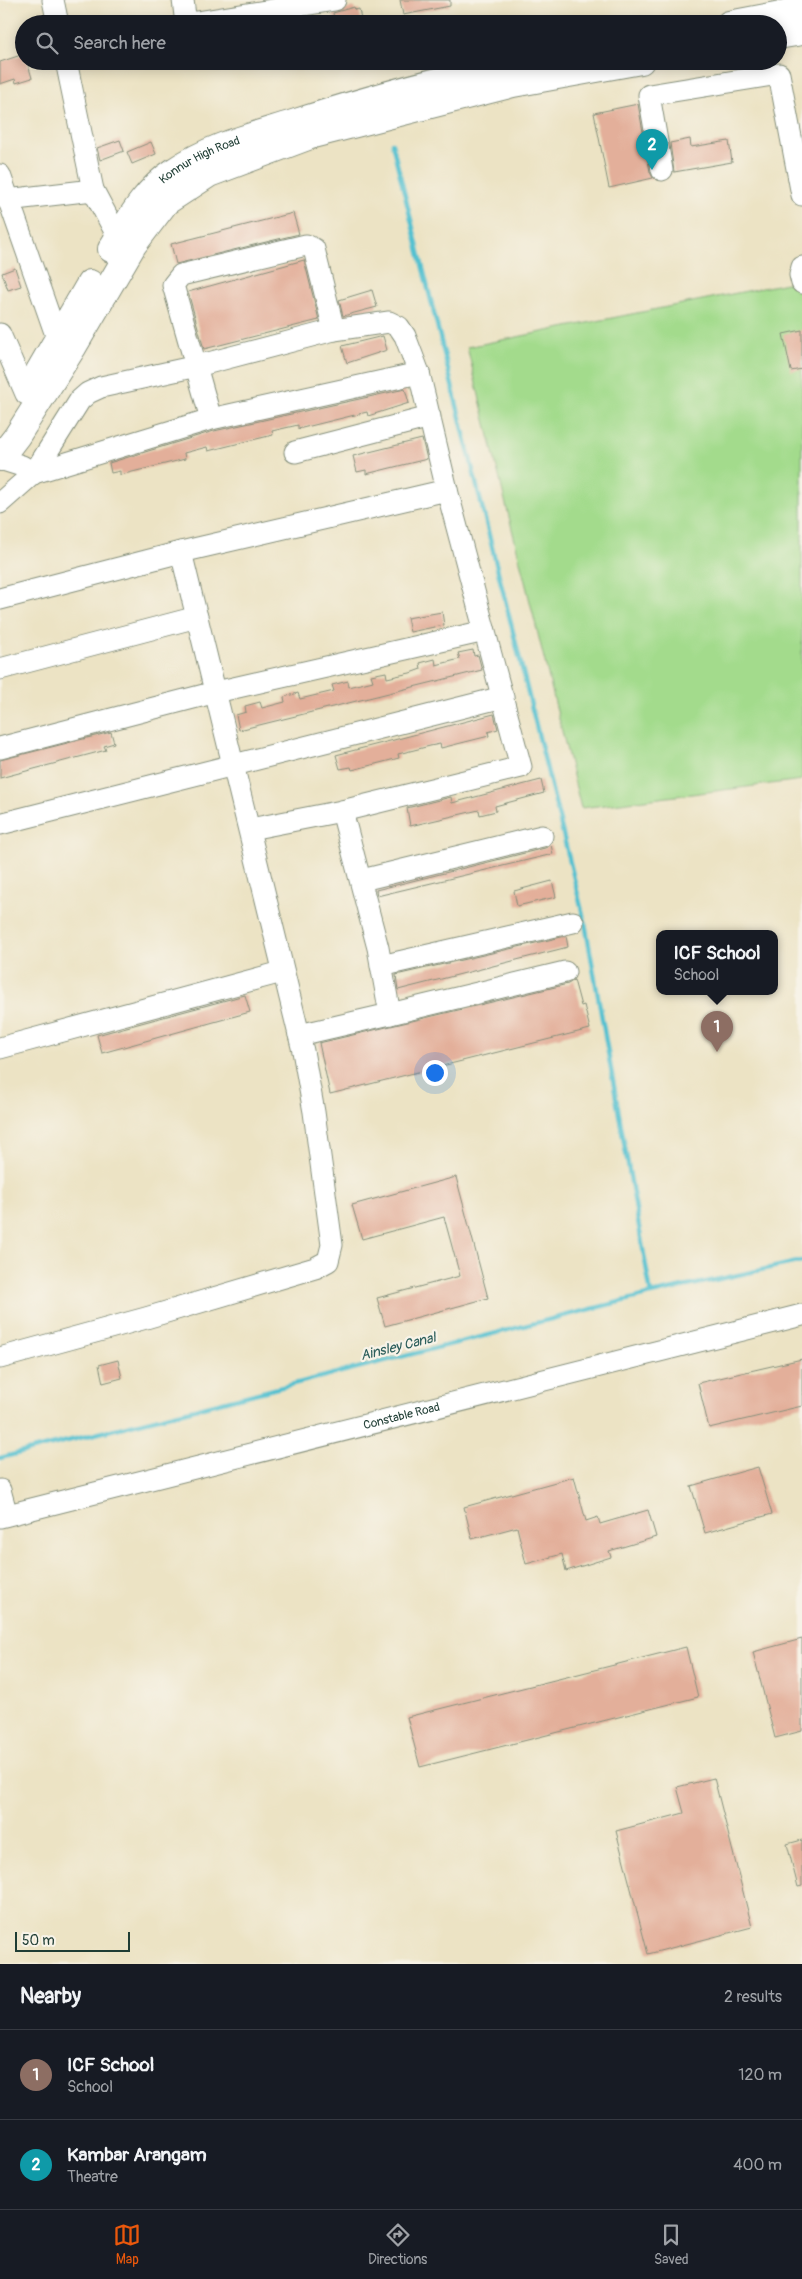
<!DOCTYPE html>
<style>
body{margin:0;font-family:Pangolin,sans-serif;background:#242831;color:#f1f3f6}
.scale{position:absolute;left:15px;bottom:12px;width:115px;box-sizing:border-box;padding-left:5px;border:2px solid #1f3d34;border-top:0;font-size:14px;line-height:18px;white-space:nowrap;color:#1f3d34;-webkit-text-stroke:4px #f7f3e8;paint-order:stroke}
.you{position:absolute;left:434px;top:1072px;width:18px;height:18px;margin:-12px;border:4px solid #fff;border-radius:50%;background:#1a73e8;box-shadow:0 0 0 8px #1a73e833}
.badge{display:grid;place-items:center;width:32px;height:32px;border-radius:50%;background:#ea580c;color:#fff;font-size:16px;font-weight:700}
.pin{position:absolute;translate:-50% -41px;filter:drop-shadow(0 1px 2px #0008)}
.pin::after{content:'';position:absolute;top:26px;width:18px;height:15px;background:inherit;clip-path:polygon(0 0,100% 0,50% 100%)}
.popup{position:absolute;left:656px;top:930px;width:122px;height:65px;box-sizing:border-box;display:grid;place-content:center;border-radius:10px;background:#171b24;filter:drop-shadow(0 1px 4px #0005);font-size:16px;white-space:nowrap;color:#9ea1a6}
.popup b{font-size:19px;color:#f1f3f6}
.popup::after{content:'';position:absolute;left:50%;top:100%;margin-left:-10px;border:10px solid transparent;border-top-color:#171b24}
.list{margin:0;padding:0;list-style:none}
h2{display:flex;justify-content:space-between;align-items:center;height:65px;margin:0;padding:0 20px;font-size:21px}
h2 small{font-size:16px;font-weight:400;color:#9ea1a6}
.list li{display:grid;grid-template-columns:32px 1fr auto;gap:15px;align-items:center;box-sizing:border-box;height:90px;padding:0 20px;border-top:1px solid #363941}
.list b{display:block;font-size:19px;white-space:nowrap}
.list p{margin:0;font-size:16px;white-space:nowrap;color:#9ea1a6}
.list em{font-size:16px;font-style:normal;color:#9ea1a6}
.icon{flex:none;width:28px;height:28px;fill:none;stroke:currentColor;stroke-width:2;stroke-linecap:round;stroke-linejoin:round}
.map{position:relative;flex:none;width:802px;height:1964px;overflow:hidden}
.search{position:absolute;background:#171b24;box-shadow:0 2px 12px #0003;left:15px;right:15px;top:15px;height:55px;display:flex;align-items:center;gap:12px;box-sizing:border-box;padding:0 18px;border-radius:28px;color:#9ea1a6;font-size:19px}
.sheet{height:245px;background:#171b24}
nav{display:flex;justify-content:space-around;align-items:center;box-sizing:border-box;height:70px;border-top:1px solid #363941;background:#171b24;font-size:14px;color:#9ea1a6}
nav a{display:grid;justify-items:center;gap:2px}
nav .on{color:#ea580c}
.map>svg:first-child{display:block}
</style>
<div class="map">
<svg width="802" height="1964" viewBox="0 0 802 1964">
<rect width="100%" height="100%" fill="#f7f3e8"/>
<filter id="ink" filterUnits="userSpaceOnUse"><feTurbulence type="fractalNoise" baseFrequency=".02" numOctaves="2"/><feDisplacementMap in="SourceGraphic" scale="10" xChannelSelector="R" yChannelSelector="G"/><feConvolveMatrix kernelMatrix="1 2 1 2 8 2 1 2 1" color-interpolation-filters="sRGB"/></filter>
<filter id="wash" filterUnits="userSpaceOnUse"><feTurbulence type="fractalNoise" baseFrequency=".0096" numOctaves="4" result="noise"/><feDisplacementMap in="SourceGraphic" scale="20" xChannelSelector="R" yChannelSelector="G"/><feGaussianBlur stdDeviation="1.12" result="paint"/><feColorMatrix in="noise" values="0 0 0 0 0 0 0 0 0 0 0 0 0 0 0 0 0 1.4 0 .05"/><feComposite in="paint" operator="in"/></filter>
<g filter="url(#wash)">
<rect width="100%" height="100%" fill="#ece3c4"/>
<polygon fill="#a3db8c" stroke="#618c60" points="802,280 802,780 581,808 467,347"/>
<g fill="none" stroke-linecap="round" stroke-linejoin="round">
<g stroke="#55c1d0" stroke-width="4.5">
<polyline points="392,143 585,923 651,1294"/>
<polyline points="0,1458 651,1294 802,1261"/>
</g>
</g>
<g id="blocks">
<g fill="#e3af9a">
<polygon points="400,0 450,0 450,6 403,15"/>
<polygon points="354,7 355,10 359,9 362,24 335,24 333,13"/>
<polygon points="24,54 24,61 27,61 32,78 16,83 15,79 0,84 0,62"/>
<polygon points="638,104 650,172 653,178 609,188 594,113"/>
<polygon points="690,139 691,147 729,141 732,162 674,172 670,143"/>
<polygon points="120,140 124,151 100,160 97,148"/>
<polygon points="151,142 156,154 132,164 127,152"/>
<polygon points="293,213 299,234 176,264 171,244"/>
<polygon points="304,260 319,320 204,349 188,292"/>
<polygon points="15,268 21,286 8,290 2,273"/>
<polygon points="372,290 377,307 343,316 339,300"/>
<polygon points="802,330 802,369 791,371 783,334"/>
<polygon points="383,336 387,350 347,363 342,346"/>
<polygon points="405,389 409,403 368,416 367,412 298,429 298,425 272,431 273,435 244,442 208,451 207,447 184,453 185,459 120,475 120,471 111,473 109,463 214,431"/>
<polygon points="422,439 427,459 366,474 366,470 357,472 353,456"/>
<polygon points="442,612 444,625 410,632 407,618"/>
<polygon points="473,650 474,656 478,655 482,670 239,730 236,715 246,712 245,706 260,702 262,708 285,702 284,697 298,693 300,699 334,691 332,685 348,681 349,687 373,681 371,675 386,672 387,678 410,673 421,669 420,663 435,659 436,665 460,659 458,653"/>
<polygon points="494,714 498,729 488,732 489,736 441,748 440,744 430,746 398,754 399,758 352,770 351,767 340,769 336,755"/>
<polygon points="111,732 114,743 104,746 106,750 0,778 0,760"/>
<polygon points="541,780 544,793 495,806 496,811 480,815 479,810 410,826 407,808 451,797 452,803"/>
<polygon points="551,845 553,854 377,896 376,890 545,848"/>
<polygon points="552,881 556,897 517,906 514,891"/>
<polygon points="566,936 568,947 398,990 396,975"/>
<polygon points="574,980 581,1006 584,1005 590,1029 330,1094 319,1043 568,984"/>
<polygon points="245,995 250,1012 102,1053 97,1035"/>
<polygon points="456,1177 488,1298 385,1326 377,1298 460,1276 444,1217 362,1239 352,1205"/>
<polygon points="802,1359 802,1406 709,1428 698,1383"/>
<polygon points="118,1360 122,1378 103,1383 99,1365"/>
<polygon points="758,1467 772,1514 705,1533 691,1486"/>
<polygon points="574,1477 586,1521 598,1517 600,1524 648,1510 656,1537 609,1551 611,1557 566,1571 562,1554 526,1564 517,1527 472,1539 464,1507"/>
<polygon points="802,1639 802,1731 775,1738 753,1652"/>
<polygon points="686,1647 698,1697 420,1767 407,1717"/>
<polygon points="714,1778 752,1927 648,1954 616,1831 684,1813 677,1787"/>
<polygon points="802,1840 802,1886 798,1887 787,1844"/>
</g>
</g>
</g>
<g filter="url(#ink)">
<use href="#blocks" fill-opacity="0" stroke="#86907c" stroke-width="1"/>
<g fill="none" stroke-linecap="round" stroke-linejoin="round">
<g stroke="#86907c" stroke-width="23">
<g id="minor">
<polyline points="53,0 58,24"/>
<polyline points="183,0 185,16 190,22 197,22 335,0"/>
<polyline points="66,61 93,190 118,237"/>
<polyline points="662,170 649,95 779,74 802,195"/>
<polyline points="0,175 57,338"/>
<polyline points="7,200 93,190"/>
<polyline points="802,267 800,275 802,283"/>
<polyline points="0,334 26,394"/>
<polyline points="211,419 173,285 181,275 306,245 314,249 334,330"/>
<polyline points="295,452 430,417"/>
<polyline points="0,459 22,466 34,473 211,419 419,373 447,490 181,552 0,599"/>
<polyline points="0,503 34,473 80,400 88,393 101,387 197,366 334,330 389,322 399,327 405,336 419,373"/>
<polyline points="0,669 197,617"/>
<polyline points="0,748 216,692 485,631"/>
<polyline points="0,824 503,697"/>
<polyline points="250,829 342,811 521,767 447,490"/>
<polyline points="362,880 542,836"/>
<polyline points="381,966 573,922"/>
<polyline points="390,1014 565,972"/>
<polyline points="299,1035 390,1014 378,948 342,811"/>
<polyline points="0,1048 282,972"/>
<polyline points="0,1358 146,1318 315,1268 328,1261 332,1245 314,1112 303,1051 181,552"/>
<polyline points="0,1490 7,1515"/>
<path id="s1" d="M0,1517L802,1315"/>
</g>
</g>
<g stroke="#86907c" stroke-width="28">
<g id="major">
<polyline points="729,24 802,10"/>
<polyline points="778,36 802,32"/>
<path id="s2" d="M111,249C129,220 145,190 174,171C210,146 252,136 293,123C370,98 448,76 527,61"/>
<polyline points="36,376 90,283"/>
<polyline points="0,458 17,436 74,346 134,244 166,202 209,174 313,135 513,84 641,61"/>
</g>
</g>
<use href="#minor" stroke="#fff" stroke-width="21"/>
<use href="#major" stroke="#fff" stroke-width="26"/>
</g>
</g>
<g text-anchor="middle" stroke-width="4.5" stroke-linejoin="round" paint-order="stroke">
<g font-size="12" fill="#1f3d34" stroke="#f7f3e8">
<text dy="4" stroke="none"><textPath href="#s2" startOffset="129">Konnur High Road</textPath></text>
<text dy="4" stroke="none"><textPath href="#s1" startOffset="414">Constable Road</textPath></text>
</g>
<g font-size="14" font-style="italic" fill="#2c5e5b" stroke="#f7f3e8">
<text transform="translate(398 1346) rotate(-14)" y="5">Ainsley Canal</text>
</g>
</g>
</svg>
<div class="scale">50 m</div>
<div class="you"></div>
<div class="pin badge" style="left:717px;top:1052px;background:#8d6e63">1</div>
<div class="popup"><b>ICF School</b>School</div>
<div class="pin badge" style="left:652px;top:170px;background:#0f9aa8">2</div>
<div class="search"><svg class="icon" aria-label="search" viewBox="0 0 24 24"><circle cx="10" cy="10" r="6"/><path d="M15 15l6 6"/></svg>Search here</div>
</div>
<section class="sheet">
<h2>Nearby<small>2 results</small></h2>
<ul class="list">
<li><span class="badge" style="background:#8d6e63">1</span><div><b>ICF School</b><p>School</p></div><em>120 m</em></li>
<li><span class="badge" style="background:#0f9aa8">2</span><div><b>Kambar Arangam</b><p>Theatre</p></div><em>400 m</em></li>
</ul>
</section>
<nav>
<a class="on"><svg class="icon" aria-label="map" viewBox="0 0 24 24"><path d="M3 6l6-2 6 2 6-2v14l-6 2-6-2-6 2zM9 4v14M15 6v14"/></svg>Map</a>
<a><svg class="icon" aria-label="directions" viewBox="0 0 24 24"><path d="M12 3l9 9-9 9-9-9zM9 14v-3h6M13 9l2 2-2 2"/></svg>Directions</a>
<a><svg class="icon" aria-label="saved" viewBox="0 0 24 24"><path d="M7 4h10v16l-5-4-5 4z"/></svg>Saved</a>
</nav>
